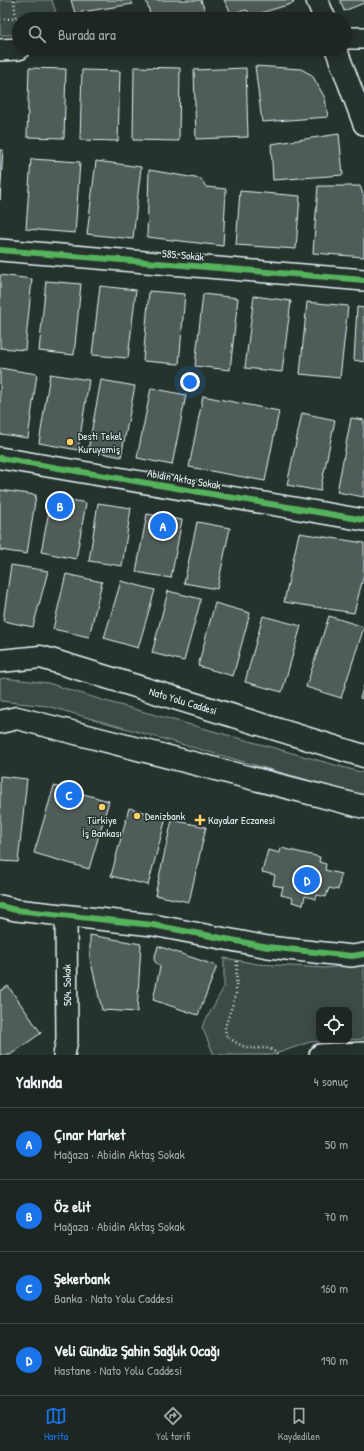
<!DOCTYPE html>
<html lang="tr">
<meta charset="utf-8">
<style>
body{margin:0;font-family:"Patrick Hand",sans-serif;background:#252e2a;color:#f1f3f6}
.controls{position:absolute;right:12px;bottom:12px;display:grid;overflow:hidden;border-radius:8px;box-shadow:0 2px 10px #0003}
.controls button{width:36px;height:36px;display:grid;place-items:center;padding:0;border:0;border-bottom:1px solid #3a4340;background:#1c2622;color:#f1f3f6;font:20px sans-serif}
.you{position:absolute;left:190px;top:382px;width:14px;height:14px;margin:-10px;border:3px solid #fff;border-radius:50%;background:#1a73e8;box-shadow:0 0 0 6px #1a73e833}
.badge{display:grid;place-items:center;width:26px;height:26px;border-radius:50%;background:#1a73e8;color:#fff;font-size:13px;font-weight:700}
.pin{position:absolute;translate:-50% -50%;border:2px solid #fff;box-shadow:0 1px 4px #0006}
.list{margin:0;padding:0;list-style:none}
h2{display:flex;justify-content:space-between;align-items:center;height:52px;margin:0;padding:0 16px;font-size:17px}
h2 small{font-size:13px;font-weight:400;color:#a0a5a5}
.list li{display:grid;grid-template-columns:26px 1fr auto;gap:12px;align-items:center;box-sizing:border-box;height:72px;padding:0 16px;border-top:1px solid #3a4340}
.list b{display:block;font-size:15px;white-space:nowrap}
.list p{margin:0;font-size:13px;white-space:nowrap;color:#a0a5a5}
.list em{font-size:13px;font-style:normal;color:#a0a5a5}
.icon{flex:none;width:22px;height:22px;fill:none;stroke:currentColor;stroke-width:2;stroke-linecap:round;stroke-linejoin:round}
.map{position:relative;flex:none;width:364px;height:1055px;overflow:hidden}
.search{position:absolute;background:#1c2622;box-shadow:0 2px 10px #0003;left:12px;right:12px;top:12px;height:44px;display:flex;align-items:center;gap:10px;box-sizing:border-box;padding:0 14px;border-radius:22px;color:#a0a5a5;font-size:15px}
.sheet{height:340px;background:#1c2622}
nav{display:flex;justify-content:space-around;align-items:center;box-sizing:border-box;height:56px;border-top:1px solid #3a4340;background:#1c2622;font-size:11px;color:#a0a5a5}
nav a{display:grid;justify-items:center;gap:2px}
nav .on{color:#1a73e8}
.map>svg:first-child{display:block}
</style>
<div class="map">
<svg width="364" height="1055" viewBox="0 0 364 1055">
<rect width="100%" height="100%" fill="#26332d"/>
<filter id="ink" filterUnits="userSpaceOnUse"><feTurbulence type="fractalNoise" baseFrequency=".025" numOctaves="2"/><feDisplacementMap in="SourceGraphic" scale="8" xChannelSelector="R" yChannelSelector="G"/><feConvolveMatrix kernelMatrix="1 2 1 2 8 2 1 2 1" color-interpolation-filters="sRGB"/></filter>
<g filter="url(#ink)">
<g fill="#3e4b47" stroke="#939ea0" fill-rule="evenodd">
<polygon points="0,0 52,0 58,19 19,19 19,35 0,35"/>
<polygon points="3,678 48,683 105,701 364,773 364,796 47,706 0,701 0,679"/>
<path d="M224,958L258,964L325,968L364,964V1039L310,1042L272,1055H214L202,1027L224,987ZM319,1010H349V1040H319Z"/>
</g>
<g fill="#505c59" stroke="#e8f1f8">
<polygon points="71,0 131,0 133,4 75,13"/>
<polygon points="146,0 201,0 206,14 151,17"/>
<polygon points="224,0 292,0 294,3 251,16 247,10 231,13"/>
<polygon points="340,0 364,0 364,3 344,11"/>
<polygon points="255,66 301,69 312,75 325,98 328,117 262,122"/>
<polygon points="134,67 180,68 179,141 133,140"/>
<polygon points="29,68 66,69 64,138 27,137"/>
<polygon points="246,68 248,137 196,139 194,70"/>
<polygon points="82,70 120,71 118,141 80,140"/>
<polygon points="339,134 343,175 273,180 271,144"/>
<polygon points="0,150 3,150 0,200"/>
<polygon points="31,159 80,162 75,233 26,229"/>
<polygon points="96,161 141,167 133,239 87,234"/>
<polygon points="149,170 201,179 206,187 226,189 223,246 147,237"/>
<polygon points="318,186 360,186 364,197 364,257 313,253"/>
<polygon points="240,191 300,196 296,249 236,245"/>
<polygon points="0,275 32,279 25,350 0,348"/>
<polygon points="46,281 81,284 74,355 39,351"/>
<polygon points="100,286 136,290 128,358 92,355"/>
<polygon points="149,291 185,294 179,364 143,361"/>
<polygon points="203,294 238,298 230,370 195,366"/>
<polygon points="254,296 291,301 282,372 245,368"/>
<polygon points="307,302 348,306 340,378 300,374"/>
<polygon points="357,307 364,308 364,362 354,360"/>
<polygon points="0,368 37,374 28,438 0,434"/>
<polygon points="50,374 89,380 78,450 39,443"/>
<polygon points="101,380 135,386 121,457 88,450"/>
<polygon points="151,388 186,395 172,465 137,458"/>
<polygon points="203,396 279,411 265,481 189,467"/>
<polygon points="302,413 335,420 320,491 287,485"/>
<polygon points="351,418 364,420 364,497 337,492"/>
<polygon points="0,490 36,495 27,554 0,550"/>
<polygon points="52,496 86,503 76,559 41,552"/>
<polygon points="98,503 131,508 122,566 89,561"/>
<polygon points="147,514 182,520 171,578 136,572"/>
<polygon points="197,522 230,528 217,589 184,583"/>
<polygon points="299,533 364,543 364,574 354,613 284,602"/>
<polygon points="11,565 48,571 33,627 3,621"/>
<polygon points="66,574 102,582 89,637 53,629"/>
<polygon points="121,581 155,590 138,648 104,638"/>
<polygon points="168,591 201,599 184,661 152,653"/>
<polygon points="215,603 250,613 233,676 198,666"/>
<polygon points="263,616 301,626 282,692 245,682"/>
<polygon points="329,616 364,627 341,698 306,687"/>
<polygon points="364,685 364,699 360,698"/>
<polygon points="0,776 27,779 18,862 0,861"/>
<polygon points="54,786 109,801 89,869 34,853"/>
<polygon points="129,808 166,818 148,885 111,876"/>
<polygon points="172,820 206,827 189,902 155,895"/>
<polygon points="281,848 320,857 319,862 326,864 325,870 341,874 338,890 329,888 326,897 317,895 316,899 305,896 303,905 292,902 293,898 281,895 283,887 273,885 275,875 262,872 268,850 280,853"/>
<polygon points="90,935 141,944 137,1012 102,1010 90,958"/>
<polygon points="158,946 217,966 198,1015 153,1000 160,967 154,960"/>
<polygon points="8,986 41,1033 10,1055 0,1055 0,991"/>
</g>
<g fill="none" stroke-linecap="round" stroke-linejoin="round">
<g stroke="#e8f1f8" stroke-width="24">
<g id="minor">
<polyline points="317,0 325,19"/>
<polyline points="345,38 364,38"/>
<polyline points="336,49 364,124"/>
<polyline points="0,50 19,49"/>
<polyline points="0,250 364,280"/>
<polyline points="0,458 364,520"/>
<polyline points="0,906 16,910 153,925 268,947 352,956 364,954"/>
<polyline points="64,1055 67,1040 66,916"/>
<polyline points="320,1055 364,1053"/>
</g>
</g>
<g stroke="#e8f1f8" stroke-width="25">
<g id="secondary">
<polyline points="0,661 41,657 364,756"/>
<polyline points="0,722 17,718 364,807"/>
</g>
</g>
<g stroke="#e8f1f8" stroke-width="2.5" stroke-dasharray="1 3" stroke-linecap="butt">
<polyline points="14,0 16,19"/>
<polyline points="0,19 38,18 38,19"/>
<path d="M237,961L236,994L225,1027L226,1035C233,1041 241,1047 251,1048C261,1049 271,1045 277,1055"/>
</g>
<use href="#minor" stroke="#26332d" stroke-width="21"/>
<use href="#secondary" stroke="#26332d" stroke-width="22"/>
<g stroke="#26332d" stroke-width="8">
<g id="cycleway">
<polyline points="0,250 364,280"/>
<polyline points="0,458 364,520"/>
<polyline points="0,906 16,910 153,925 268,947 352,956 364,954"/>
</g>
</g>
<use href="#cycleway" stroke="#56b35d" stroke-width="6"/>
</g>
</g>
<g fill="#ffd166" stroke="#26332d" stroke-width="1.5">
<circle cx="70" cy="442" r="4"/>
<circle cx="102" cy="807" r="4"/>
<circle cx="137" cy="816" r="4"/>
<path d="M198 814h4v4h4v4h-4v4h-4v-4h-4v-4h4z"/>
</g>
<g text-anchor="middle" stroke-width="3" stroke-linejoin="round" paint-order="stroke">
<g font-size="11" fill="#e8f1f8" stroke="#26332d">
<text transform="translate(183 255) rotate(5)" y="4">585. Sokak</text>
<text transform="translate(184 479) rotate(10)" y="4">Abidin Aktaş Sokak</text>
<text transform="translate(183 701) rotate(17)" y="4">Nato Yolu Caddesi</text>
<text transform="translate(67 985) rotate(-91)" y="4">504. Sokak</text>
</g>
<g font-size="11" fill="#e8f1f8" stroke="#26332d" text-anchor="start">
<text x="78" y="440">Desti Tekel<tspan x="78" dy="13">Kuruyemiş</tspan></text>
<text x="145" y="820">Denizbank</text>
<text x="102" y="824" text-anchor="middle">Türkiye<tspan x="102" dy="13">İş Bankası</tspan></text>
<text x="208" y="824">Kayalar Eczanesi</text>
</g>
</g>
</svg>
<div class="controls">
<button><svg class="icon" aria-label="locate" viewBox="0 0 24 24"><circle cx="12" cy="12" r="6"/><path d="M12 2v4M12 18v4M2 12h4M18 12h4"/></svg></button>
</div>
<div class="you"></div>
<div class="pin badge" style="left:163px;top:526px">A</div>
<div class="pin badge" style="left:60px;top:506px">B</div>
<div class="pin badge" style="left:69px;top:795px">C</div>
<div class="pin badge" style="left:307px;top:880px">D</div>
<div class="search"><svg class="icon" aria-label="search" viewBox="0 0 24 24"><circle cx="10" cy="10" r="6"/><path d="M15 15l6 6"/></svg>Burada ara</div>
</div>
<section class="sheet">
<h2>Yakında<small>4 sonuç</small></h2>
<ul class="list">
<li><span class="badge">A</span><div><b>Çınar Market</b><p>Mağaza · Abidin Aktaş Sokak</p></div><em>50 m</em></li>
<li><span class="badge">B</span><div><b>Öz elit</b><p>Mağaza · Abidin Aktaş Sokak</p></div><em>70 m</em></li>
<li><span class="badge">C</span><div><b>Şekerbank</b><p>Banka · Nato Yolu Caddesi</p></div><em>160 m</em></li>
<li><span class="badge">D</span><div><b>Veli Gündüz Şahin Sağlık Ocağı</b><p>Hastane · Nato Yolu Caddesi</p></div><em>190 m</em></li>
</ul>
</section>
<nav>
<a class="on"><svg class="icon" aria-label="map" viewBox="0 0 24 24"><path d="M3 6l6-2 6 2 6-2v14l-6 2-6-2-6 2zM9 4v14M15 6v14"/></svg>Harita</a>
<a><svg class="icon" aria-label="directions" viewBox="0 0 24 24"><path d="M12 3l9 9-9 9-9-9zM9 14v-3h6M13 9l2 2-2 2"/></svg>Yol tarifi</a>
<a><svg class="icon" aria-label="saved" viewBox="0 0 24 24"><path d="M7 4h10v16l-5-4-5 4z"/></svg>Kaydedilen</a>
</nav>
